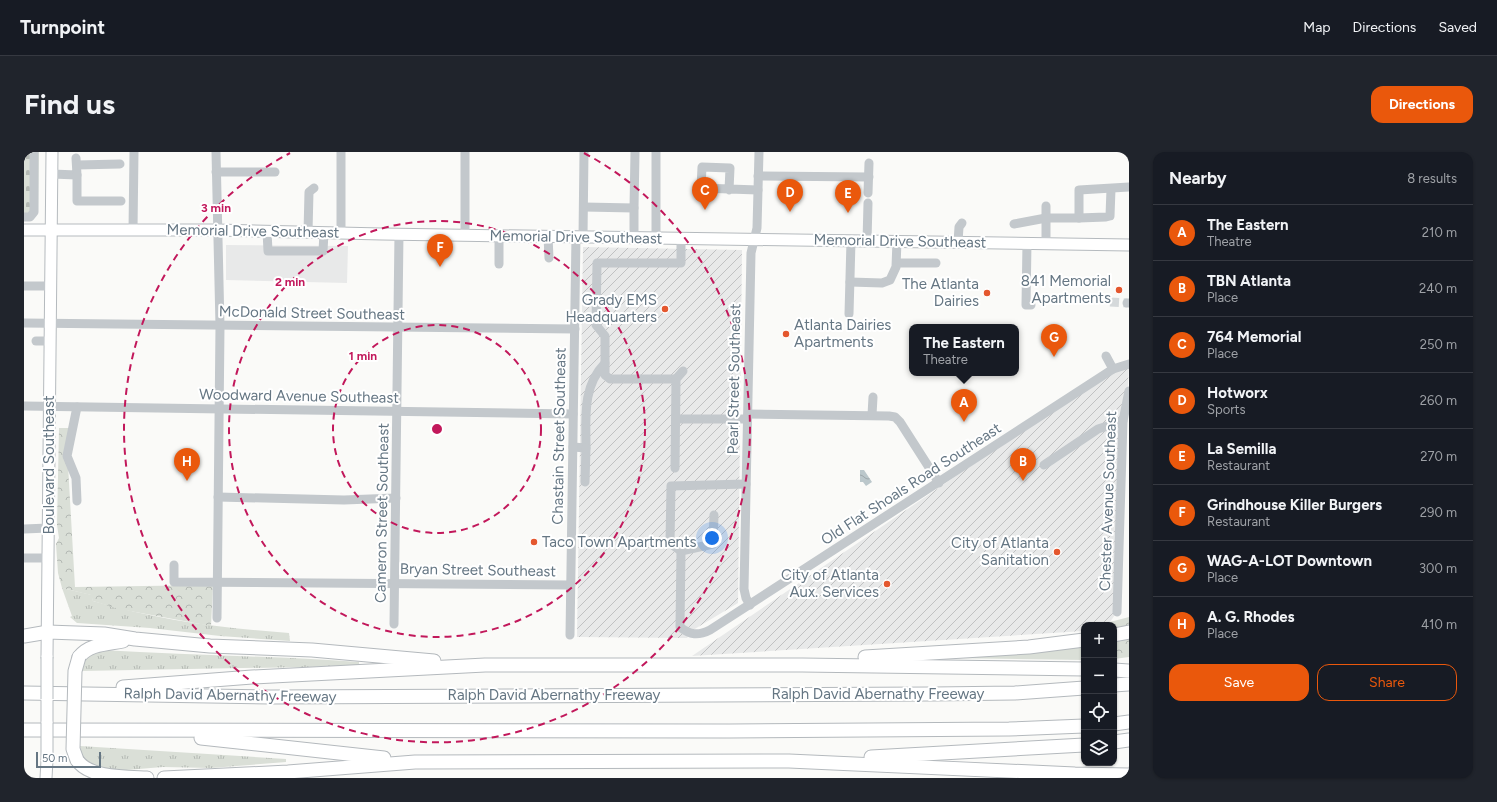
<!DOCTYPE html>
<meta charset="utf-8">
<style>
body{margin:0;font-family:Figtree,sans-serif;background:#20242c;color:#f1f3f6}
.controls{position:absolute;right:12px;bottom:12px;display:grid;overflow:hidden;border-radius:8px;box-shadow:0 1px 3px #0004}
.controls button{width:36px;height:36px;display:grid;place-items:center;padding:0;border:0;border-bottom:1px solid #363941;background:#171b24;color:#f1f3f6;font:20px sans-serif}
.scale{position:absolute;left:12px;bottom:10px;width:65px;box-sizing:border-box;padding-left:4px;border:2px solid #657683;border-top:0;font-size:11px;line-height:14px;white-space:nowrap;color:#657683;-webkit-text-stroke:3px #fff;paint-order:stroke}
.you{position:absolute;left:688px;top:386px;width:14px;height:14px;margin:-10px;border:3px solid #fff;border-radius:50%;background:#1a73e8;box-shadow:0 0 0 6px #1a73e833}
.badge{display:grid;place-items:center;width:26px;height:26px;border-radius:50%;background:#ea580c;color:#fff;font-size:13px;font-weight:700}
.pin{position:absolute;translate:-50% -33px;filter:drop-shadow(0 1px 2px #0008)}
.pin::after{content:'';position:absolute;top:21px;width:14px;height:12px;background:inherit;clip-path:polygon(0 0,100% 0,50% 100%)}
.popup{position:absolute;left:885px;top:172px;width:110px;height:52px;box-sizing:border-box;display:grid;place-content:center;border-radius:8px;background:#171b24;filter:drop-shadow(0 1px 3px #0005);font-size:13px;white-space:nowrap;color:#9ea1a6}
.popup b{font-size:15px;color:#f1f3f6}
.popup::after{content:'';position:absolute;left:50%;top:100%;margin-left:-8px;border:8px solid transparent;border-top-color:#171b24}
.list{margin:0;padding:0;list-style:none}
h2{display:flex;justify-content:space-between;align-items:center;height:52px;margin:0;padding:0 16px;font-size:17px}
h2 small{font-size:13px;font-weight:400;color:#9ea1a6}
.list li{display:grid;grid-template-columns:26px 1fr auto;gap:12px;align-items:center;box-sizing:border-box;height:56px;padding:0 16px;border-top:1px solid #363941}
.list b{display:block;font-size:15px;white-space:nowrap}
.list p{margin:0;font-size:13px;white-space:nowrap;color:#9ea1a6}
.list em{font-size:13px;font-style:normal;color:#9ea1a6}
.actions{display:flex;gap:8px;padding:12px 16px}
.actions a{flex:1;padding:9px 0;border:1px solid #ea580c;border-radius:12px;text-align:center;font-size:14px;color:#ea580c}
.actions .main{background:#ea580c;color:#fff}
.icon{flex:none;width:22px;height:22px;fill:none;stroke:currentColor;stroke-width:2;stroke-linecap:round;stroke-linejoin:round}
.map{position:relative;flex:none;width:1105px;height:626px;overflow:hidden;border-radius:12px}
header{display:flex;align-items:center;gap:24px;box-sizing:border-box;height:56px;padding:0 20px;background:#171b24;border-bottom:1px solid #363941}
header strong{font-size:19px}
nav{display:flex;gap:22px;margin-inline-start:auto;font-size:14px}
.intro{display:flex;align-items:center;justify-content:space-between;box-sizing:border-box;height:96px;padding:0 24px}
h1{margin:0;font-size:28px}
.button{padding:10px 18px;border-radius:12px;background:#ea580c;color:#fff;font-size:14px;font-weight:700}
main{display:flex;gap:24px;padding:0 24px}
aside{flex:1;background:#171b24;border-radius:12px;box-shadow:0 1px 3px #0004}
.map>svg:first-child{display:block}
</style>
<header>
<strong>Turnpoint</strong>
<nav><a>Map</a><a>Directions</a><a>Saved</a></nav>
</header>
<div class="intro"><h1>Find us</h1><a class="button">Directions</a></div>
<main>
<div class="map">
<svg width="1105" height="626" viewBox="0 0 1105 626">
<defs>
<pattern id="industrial-furrows" width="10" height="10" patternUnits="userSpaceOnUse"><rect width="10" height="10" fill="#e8e9e9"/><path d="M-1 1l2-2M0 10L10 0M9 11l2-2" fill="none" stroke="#c0c1c2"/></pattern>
<pattern id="grass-tufts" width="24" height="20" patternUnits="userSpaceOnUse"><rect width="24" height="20" fill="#dadfd7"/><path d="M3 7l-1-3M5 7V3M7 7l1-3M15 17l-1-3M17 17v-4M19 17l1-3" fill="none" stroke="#b4b9b4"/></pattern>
<pattern id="forest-crowns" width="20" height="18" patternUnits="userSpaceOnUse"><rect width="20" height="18" fill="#dadfd7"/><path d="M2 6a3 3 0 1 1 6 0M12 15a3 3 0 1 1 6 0" fill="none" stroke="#b4b9b4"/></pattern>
<pattern id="cemetery-stones" width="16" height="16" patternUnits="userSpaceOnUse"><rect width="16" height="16" fill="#dadfd7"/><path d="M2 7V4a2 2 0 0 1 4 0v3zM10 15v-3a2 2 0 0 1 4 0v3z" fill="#b4b9b4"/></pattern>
<pattern id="water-waves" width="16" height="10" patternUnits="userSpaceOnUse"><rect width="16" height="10" fill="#bbc7cb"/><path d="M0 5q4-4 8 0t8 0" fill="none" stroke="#9ca6aa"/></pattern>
</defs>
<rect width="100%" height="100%" fill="#fafaf8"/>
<polygon fill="#e8e9e9" points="202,93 324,94 323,131 202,128"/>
<g fill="url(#industrial-furrows)">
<polygon points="559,95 718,98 714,451 669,478 663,486 553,485"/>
<polygon points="1105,212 1093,460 1086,470 1086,473 1060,473 1060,479 668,504 1089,217"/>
</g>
<g fill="url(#grass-tufts)">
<path d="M38,436L68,443L69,449C133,468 198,476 265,481L266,489L196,484L126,476L53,471L46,465L48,464Z"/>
<path d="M77,498C163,503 249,504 335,510V514L57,519C60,507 66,502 77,498Z"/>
<polygon points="56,594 262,607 262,610 187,616 139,615 78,620 63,613 57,601"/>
</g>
<g fill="url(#forest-crowns)">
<polygon points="35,276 46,276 44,313 51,435 189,433 187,474 95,457 69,449 67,443 38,436 34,421 32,392 35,386 33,373"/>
<polygon points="1105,465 1105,475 1090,477 1090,473 1086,473 1086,470"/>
<polygon points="1105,486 1105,505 1090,507 1090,489"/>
</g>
<polygon fill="url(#cemetery-stones)" points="0,0 15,0 14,61 10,66 0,67"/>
<polygon fill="#dadfd7" points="1059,495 1060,508 920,506 1008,501"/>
<polygon fill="url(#water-waves)" points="836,318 840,318 848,330 842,334 839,330 836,330"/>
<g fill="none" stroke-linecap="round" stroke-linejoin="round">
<polyline stroke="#d5d9db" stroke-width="9" stroke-dasharray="9 4.5" stroke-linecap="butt" points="1086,150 1103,151"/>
<g stroke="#b5babe" stroke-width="13">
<g id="major">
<polyline points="0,78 193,78 358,82 1105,93"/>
<polyline points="23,505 28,0"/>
<polyline points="23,571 23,547"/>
<polyline points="22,626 23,608"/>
</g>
</g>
<g stroke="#b4b9bd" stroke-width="15">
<g id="highway">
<polyline points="1090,483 1105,480"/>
<polyline points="0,484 24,480 80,482 111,487 186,494 288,498 410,509"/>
<path d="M55,505C65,492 83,492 99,489"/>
<polyline points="841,505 1005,495 1060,488"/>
<polyline points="1090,518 1105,519"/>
<polyline points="1090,533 1105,532"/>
<polyline points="99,535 228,525 461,513 778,513 1060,517"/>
<polyline points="0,541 246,545 909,542 991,541 1060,536"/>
<polyline points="1090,572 1105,570"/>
<polyline points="0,578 705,579 985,577 1060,574"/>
<polyline points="177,586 360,606"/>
<polyline points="1090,590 1105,588"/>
<polyline points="847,605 1060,593"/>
<path d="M53,608C65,626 100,625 123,626"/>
<polyline points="140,626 264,620 391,610 765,609 1051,622 1105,623"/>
</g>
</g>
<g stroke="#c3c8cc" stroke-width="9">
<polyline points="192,0 196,174 193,466"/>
<polyline points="53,13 96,12"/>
<polyline points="192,20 251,20"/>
<polyline points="28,22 53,23 52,6"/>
<polyline points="53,23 53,49 97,49"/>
<polyline points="734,24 845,25"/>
<polyline points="705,38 706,16 678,15 677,36 734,38"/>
<polyline points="844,41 845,11"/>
<polyline points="560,55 610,56 611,0"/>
<polyline points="0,65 6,65 10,60 10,0"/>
<polyline points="1055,66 1082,65 1086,64 1087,37"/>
<polyline points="990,72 1022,66 1055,66 1055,38 1105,35"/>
<polyline points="109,78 110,0"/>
<polyline points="243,79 244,99 299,99 300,81"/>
<polyline points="284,80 285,40 290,36"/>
<polyline points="317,81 317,0"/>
<polyline points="441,83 441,0"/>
<polyline points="475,83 475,112"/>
<polyline points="524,84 525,106"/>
<polyline points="559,85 560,0"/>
<polyline points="610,85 610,56"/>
<polyline points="632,86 632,0"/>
<polyline points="843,89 844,51"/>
<polyline points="934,90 935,75 938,71"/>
<polyline points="1003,91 1002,153 1007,153"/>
<polyline points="1022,92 1022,54"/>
<polyline points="873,111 912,111"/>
<polyline points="826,130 858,131 866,128 872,115 873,89"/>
<polyline points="0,134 26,134"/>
<polyline points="1103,151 1105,151"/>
<polyline points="825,162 827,89"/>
<polyline points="0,171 551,177"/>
<polyline points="12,189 25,189"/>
<polyline points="1082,204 1089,217"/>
<polyline points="652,227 586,227 581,223 581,184 572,173 573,111 657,111 657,86"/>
<polyline points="0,254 549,262"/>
<polyline points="724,262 865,264 871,265 876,270 915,331"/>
<polyline points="848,263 849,245"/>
<polyline points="652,267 723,267"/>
<path d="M549,295L562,296C562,265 558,235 581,211"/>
<polyline points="1020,313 1074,277 1099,269"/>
<polyline points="651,316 652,227 659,219"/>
<polyline points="561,330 562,296"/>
<polyline points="194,345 320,348 372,346"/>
<polyline points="53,349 52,326 43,304 53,255"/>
<path d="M690,363L689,392L657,399L656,475C666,483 674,484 686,478L1089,217L1105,212"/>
<polyline points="0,377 24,376"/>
<polyline points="657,399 646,391 647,334 722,332"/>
<polyline points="0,406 24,406"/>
<polyline points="150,413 150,430 547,433"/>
<polyline points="726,453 722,446 720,437 727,101 733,76 735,0"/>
<polyline points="1093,460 1099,269 1105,239"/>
<polyline points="370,472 375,82"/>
<polyline points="546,483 552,84"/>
</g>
<use href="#major" stroke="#fff" stroke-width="11"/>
<use href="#highway" stroke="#fff" stroke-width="13"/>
<g stroke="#b5babe" stroke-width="13" stroke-linecap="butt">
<g id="major-bridge">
<polyline points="23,547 23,505"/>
<polyline points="23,571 23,608"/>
</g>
</g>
<g stroke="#b4b9bd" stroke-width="15" stroke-linecap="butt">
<polyline id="highway-bridge" points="53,608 49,597 51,519 55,505"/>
</g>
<use href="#major-bridge" stroke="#fff" stroke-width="11"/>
<use href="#highway-bridge" stroke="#fff" stroke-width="13"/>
</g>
<g fill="none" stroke="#c2185b" stroke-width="2" stroke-dasharray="7 5">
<circle cx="413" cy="277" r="104"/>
<circle cx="413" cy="277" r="208"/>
<path d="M560 1A313 313 0 1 1 266 1"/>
</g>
<g fill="#e4572e" stroke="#fff" stroke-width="1.5">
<circle cx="1095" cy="138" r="4"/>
<circle cx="963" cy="141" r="4"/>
<circle cx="641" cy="157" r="4"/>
<circle cx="762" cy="182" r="4"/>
<circle cx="510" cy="390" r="4"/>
<circle cx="1033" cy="400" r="4"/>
<circle cx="863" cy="432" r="4"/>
</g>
<g text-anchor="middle" stroke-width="4" stroke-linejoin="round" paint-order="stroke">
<g font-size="15" fill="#657683" stroke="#fff">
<text transform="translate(229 79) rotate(1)" y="5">Memorial Drive Southeast</text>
<text transform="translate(552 85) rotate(1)" y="5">Memorial Drive Southeast</text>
<text transform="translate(876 89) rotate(1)" y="5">Memorial Drive Southeast</text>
<text transform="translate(288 161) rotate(1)" y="5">McDonald Street Southeast</text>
<text transform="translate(710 227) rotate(-89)" y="5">Pearl Street Southeast</text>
<text transform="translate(275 244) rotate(1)" y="5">Woodward Avenue Southeast</text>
<text transform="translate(535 284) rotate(-89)" y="5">Chastain Street Southeast</text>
<text transform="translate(25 313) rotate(-90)" y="5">Boulevard Southeast</text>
<text transform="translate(887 332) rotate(-33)" y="5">Old Flat Shoals Road Southeast</text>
<text transform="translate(1084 349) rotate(-88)" y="5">Chester Avenue Southeast</text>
<text transform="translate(358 361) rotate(-89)" y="5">Cameron Street Southeast</text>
<text transform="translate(454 418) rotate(1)" y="5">Bryan Street Southeast</text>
<text x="854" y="547">Ralph David Abernathy Freeway</text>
<text transform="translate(206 543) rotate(1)" y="5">Ralph David Abernathy Freeway</text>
<text x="530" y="548">Ralph David Abernathy Freeway</text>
</g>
<g font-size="15" fill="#657683" stroke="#fff" text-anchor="end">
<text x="1087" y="134">841 Memorial<tspan x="1087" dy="17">Apartments</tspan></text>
<text x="955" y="137">The Atlanta<tspan x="955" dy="17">Dairies</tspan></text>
<text x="633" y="153">Grady EMS<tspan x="633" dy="17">Headquarters</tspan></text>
<text x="770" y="178" text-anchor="start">Atlanta Dairies<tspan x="770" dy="17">Apartments</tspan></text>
<text x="518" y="395" text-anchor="start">Taco Town Apartments</text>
<text x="1025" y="396">City of Atlanta<tspan x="1025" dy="17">Sanitation</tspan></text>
<text x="855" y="428">City of Atlanta<tspan x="855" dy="17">Aux. Services</tspan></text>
</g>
</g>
<circle cx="413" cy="277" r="6" fill="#c2185b" stroke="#fff" stroke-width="2"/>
<g font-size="12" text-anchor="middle" font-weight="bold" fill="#c2185b" stroke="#fff" stroke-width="4" stroke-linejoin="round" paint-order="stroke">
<text x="192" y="60">3 min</text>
<text x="266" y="134">2 min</text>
<text x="339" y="208">1 min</text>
</g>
</svg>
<div class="controls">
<button>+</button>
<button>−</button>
<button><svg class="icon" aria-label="locate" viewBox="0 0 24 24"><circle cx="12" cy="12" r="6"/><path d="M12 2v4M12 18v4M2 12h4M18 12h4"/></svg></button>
<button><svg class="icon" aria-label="layers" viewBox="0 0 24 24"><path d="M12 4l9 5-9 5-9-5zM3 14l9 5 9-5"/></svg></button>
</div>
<div class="scale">50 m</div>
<div class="you"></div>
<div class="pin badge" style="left:940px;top:270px">A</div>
<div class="popup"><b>The Eastern</b>Theatre</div>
<div class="pin badge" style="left:999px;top:329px">B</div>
<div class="pin badge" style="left:681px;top:58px">C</div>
<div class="pin badge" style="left:766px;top:60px">D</div>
<div class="pin badge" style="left:824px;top:61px">E</div>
<div class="pin badge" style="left:416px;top:115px">F</div>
<div class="pin badge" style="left:1030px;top:205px">G</div>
<div class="pin badge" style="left:163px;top:329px">H</div>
</div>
<aside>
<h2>Nearby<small>8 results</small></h2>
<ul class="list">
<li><span class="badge">A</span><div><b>The Eastern</b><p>Theatre</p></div><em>210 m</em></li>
<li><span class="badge">B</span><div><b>TBN Atlanta</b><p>Place</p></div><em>240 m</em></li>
<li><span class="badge">C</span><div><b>764 Memorial</b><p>Place</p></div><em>250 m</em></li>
<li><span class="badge">D</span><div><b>Hotworx</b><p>Sports</p></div><em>260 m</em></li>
<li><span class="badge">E</span><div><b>La Semilla</b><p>Restaurant</p></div><em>270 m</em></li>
<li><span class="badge">F</span><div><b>Grindhouse Killer Burgers</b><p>Restaurant</p></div><em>290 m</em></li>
<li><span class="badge">G</span><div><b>WAG-A-LOT Downtown</b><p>Place</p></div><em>300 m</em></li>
<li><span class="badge">H</span><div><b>A. G. Rhodes</b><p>Place</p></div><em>410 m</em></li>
</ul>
<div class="actions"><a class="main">Save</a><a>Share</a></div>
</aside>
</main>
